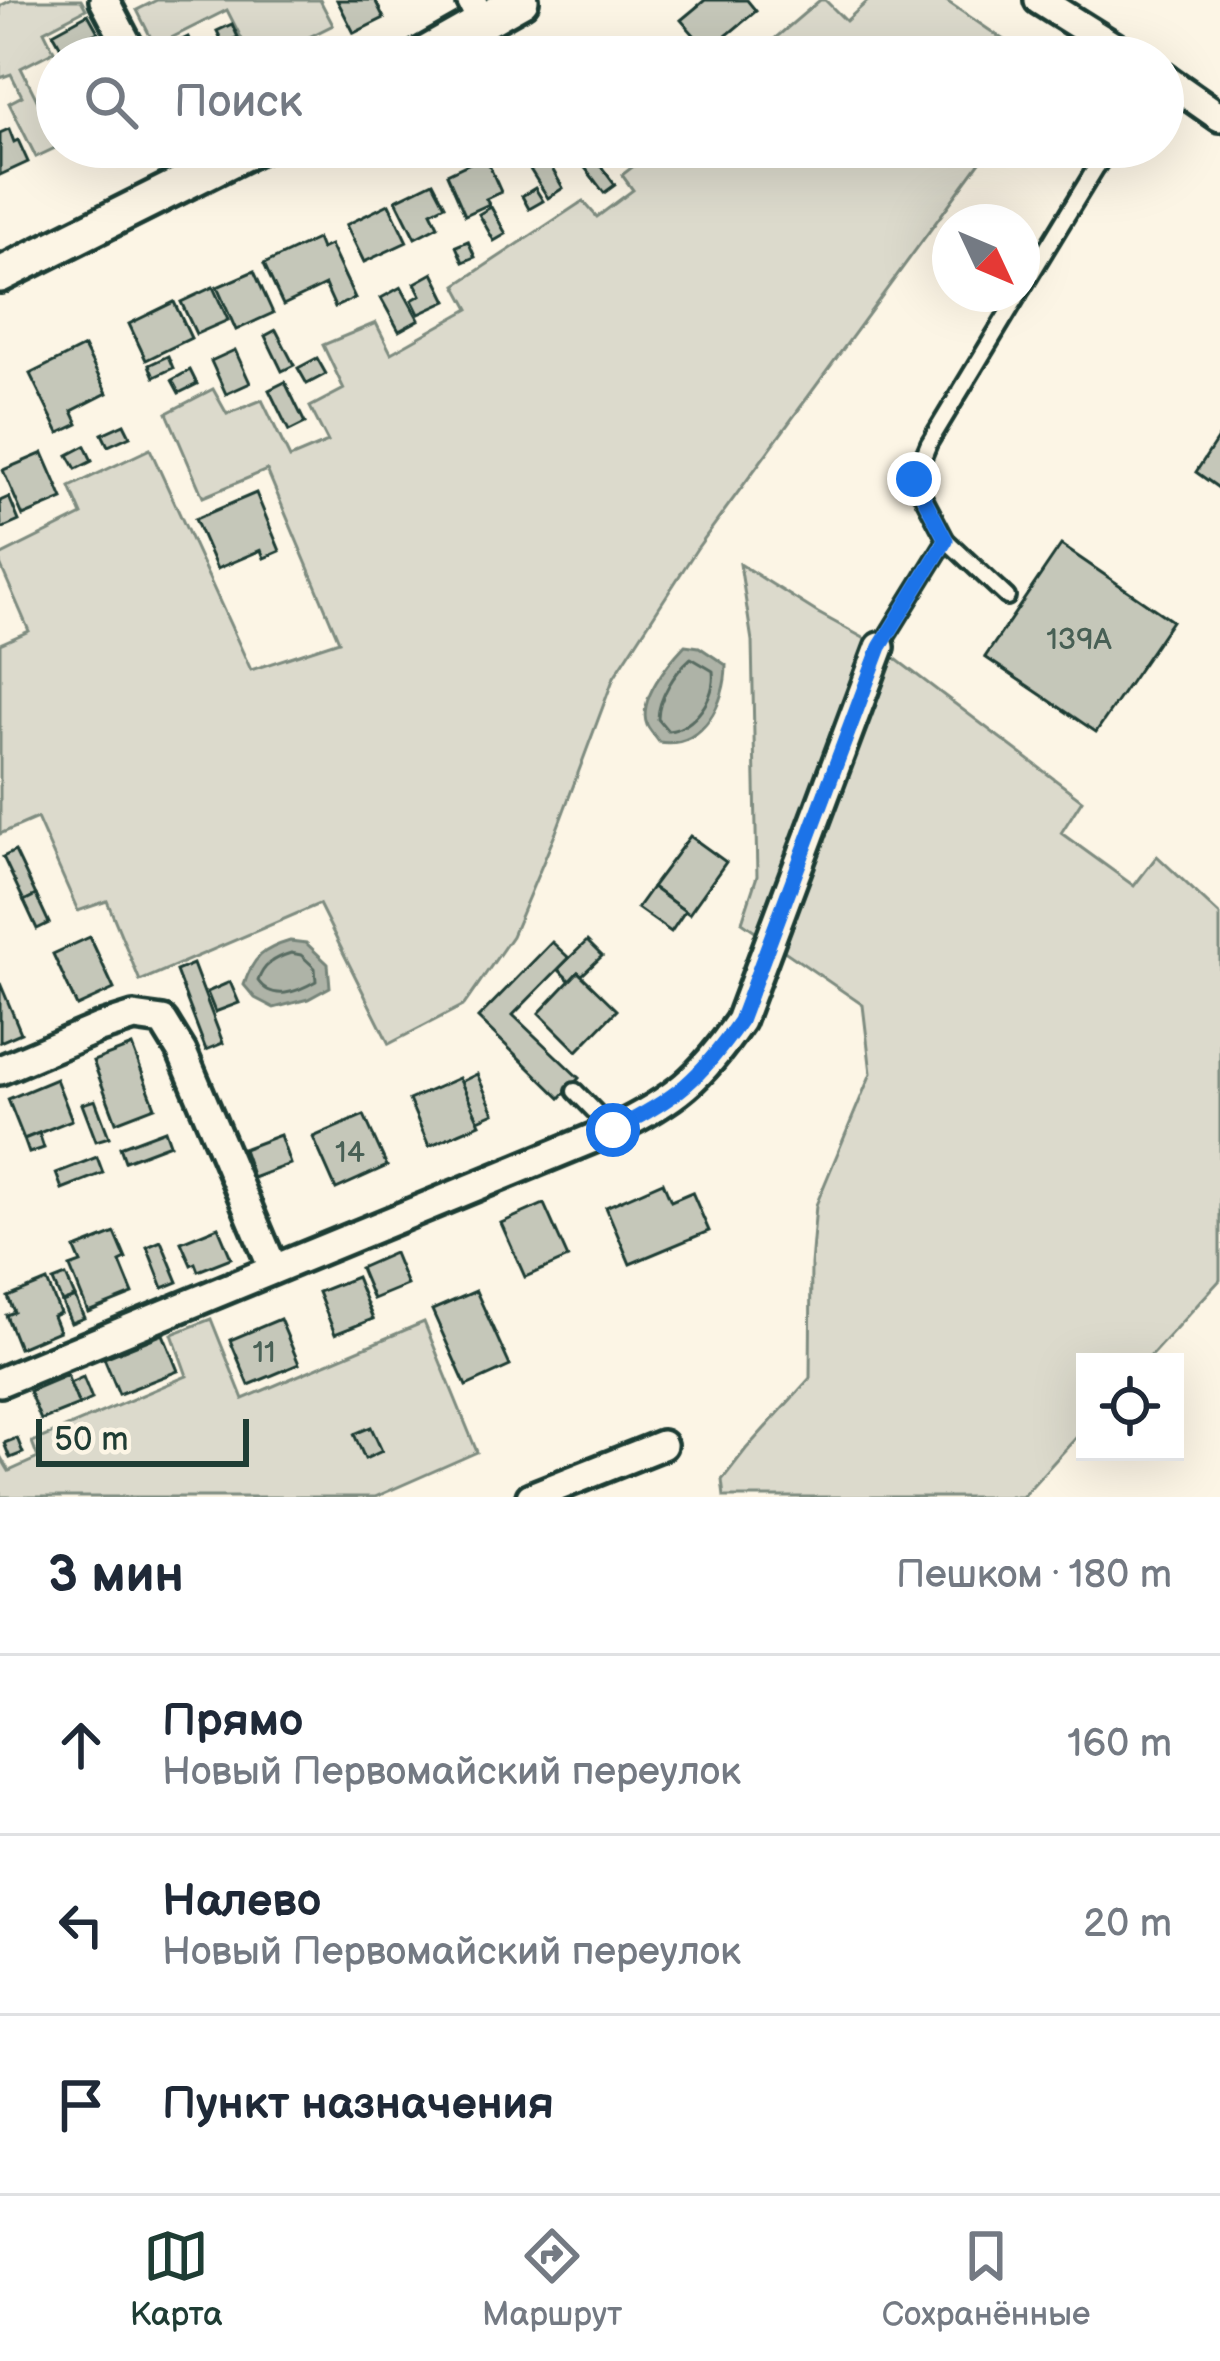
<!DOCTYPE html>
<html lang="ru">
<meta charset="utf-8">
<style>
body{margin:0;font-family:"Balsamiq Sans",sans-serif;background:#f2f2f3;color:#1f2937}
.controls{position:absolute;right:36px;bottom:36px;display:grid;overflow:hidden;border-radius:0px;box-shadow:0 12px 48px #0002}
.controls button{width:108px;height:108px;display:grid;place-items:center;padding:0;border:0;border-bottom:3px solid #e0e1e3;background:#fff;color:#1f2937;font:60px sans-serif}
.compass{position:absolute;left:932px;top:204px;width:108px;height:108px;border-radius:50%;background:#fff;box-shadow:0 12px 48px #0002;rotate:134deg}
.scale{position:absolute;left:36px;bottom:30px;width:213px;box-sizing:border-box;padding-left:12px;border:6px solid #1f3d34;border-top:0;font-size:33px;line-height:42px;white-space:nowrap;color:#1f3d34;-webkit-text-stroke:9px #fcf5e5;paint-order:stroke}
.stop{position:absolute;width:36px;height:36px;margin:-27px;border:9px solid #1a73e8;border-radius:50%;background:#fff}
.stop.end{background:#1a73e8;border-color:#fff;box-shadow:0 3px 12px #0008}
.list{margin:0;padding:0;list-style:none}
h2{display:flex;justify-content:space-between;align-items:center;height:156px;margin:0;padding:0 48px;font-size:51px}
h2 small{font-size:39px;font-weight:400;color:#747a83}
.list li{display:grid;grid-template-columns:78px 1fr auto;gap:36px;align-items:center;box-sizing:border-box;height:180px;padding:0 48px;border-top:3px solid #e0e1e3}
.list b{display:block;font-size:45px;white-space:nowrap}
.list p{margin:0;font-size:39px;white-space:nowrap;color:#747a83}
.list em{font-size:39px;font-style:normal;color:#747a83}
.icon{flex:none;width:66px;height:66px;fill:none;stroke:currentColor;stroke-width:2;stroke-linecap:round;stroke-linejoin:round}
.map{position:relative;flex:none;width:1220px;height:1497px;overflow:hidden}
.search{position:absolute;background:#fff;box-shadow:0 12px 48px #0002;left:36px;right:36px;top:36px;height:132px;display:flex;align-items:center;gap:30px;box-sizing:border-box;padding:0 42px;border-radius:66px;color:#747a83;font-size:45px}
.sheet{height:696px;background:#fff}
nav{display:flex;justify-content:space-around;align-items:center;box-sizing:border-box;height:168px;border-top:3px solid #e0e1e3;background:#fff;font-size:33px;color:#747a83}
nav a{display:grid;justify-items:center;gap:6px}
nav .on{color:#1f3d34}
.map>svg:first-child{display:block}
</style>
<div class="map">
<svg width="1220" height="1497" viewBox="0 0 1220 1497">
<rect width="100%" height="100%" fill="#fcf5e5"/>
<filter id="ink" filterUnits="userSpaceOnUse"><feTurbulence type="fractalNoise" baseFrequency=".00833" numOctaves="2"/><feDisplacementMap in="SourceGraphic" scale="24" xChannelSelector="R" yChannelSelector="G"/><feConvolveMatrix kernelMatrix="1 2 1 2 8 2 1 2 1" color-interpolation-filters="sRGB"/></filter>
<g filter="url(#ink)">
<g fill="#dcdacc" stroke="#7e8c80" stroke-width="3">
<polygon points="12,0 81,0 86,9 44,31 54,51 21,68 57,140 57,147 36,157 9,103 22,96 11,74 0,78 0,6"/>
<polygon points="157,0 320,0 333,25 269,57 251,57 227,10 155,46 137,10"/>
<polygon points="820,0 825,0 846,21 869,0 945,0 1029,57 753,57"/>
<polygon points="658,147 991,147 698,547 614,677 556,832 512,936 464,1005 389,1044 319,904 140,981 107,901 78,911 37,818 0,834 0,644 29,631 0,564 0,556 82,515 70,487 150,449 251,670 339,641 267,470 203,497 167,413 213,389 227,414 262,400 290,458 328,442 310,407 344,389 323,345 376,323 391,353 469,309 456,285 583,201 597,217 633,190 622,175"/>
<polygon points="740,564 818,613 880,647 1082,800 1061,833 1134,886 1157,856 1220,915 1220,1280 1145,1362 1085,1362 1085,1428 1022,1497 724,1497 722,1480 746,1449 810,1378 811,1264 816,1205 871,1073 863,1005 742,922 757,876 752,641"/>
<polygon points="211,1319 243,1399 424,1322 477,1452 375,1497 0,1497 0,1456 9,1471 38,1458 32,1442 187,1376 172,1334"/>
</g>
<g fill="#aeb3a7" stroke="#758479" stroke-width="3">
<path d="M685,645L699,647L726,665C726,702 703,749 659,742C655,736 650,731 647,725C637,700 669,662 685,645Z"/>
<path d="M290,941L306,943L328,964L330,987L308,999L274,1008L255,998L244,985C253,957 263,949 290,941Z"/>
</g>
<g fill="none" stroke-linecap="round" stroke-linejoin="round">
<g stroke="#586c62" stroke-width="3">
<path d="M691,658L713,671C716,697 695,728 668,731L658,719C658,698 675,672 691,658Z"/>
<path d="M291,953L301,955L315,968L316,981C297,992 273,1002 258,981C263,965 275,958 291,953Z"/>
</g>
</g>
<g fill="#c5c7b9" stroke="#1f3d34" stroke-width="3">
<polygon points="337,0 375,0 384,18 354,33"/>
<polygon points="705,0 747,0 756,11 708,51 681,20"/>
<polygon points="88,14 98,32 63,51 53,33"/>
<polygon points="232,24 238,37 229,41 236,57 160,57 158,52 188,37 196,54 222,41 217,31"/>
<polygon points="653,39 666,57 630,57"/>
<polygon points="107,41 115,57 82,57 81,55"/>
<polygon points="57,85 57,129 40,94"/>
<polygon points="9,129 14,142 18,140 28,162 0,175 0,133"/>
<polygon points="516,147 565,147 569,154 550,165 563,188 548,198"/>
<polygon points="591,153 615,185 604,193 580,161"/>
<polygon points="485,156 501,192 486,199 489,204 465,215 447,174"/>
<polygon points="433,182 445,205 431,212 438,226 415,238 396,200"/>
<polygon points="535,188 543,201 529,209 522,196"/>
<polygon points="389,204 407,242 364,262 346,225"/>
<polygon points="491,207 506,234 494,241 479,214"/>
<polygon points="317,239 321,249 330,245 355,298 335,307 325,285 283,305 264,264"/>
<polygon points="468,241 475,257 463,262 456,246"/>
<polygon points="254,271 273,313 236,330 217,287"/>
<polygon points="433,273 447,301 419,314 412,300 421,295 415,283"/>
<polygon points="213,287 228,320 196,334 181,302"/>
<polygon points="401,287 419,320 399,331 381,298"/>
<polygon points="174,302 191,338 146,360 129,324"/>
<polygon points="276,330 294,365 282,371 265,336"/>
<polygon points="84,347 107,393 72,411 78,424 59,433 30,374"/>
<polygon points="235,350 250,383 226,394 211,361"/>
<polygon points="168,356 173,368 154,377 149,365"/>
<polygon points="317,358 326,374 307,384 298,368"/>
<polygon points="190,370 197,384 179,393 172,380"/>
<polygon points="285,382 305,423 289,431 269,390"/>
<polygon points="124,424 130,436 108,446 102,434"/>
<polygon points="1220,435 1220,489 1196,472"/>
<polygon points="85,446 92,461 76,469 68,455"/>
<polygon points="43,453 63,499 23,516 3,470"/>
<polygon points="256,493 280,551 264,558 261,550 217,569 195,519"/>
<polygon points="9,497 19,521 1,529 0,501"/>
<polygon points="1061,545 1172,621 1096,732 985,657"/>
<polygon points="690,836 726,862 689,914 652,887"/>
<polygon points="15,851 36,895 24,901 3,857"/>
<polygon points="652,887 685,911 671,932 637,908"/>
<polygon points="36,895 49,923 37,929 24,901"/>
<polygon points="90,937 114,989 77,1006 53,954"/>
<polygon points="587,941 602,956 582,975 578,972 570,981 558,969"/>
<polygon points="552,942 569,958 513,1015 579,1078 560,1098 478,1018"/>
<polygon points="193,964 223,1043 206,1050 176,971"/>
<polygon points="578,972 617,1010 577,1051 539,1013"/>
<polygon points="230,982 239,1003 215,1012 207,992"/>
<polygon points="0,983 21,1033 0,1042"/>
<polygon points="132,1046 155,1107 116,1122 93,1061"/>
<polygon points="477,1074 494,1113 478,1120 461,1082"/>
<polygon points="459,1078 480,1124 429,1146 409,1100"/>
<polygon points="56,1079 72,1120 24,1139 8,1099"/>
<polygon points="95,1100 109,1137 96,1141 82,1104"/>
<polygon points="364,1115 387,1166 336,1189 313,1137"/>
<polygon points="165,1130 170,1144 125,1161 120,1147"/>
<polygon points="39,1133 44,1148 29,1153 24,1139"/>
<polygon points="280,1135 290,1164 253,1178 243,1149"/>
<polygon points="97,1157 103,1173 62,1189 56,1173"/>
<polygon points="663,1182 671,1201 692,1192 709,1231 630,1264 606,1207"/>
<polygon points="544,1204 568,1258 525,1277 501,1223"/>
<polygon points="218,1227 231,1258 198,1271 195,1263 191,1265 181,1242"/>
<polygon points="115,1233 126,1259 120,1262 133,1294 88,1312 70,1267 81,1263 75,1249"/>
<polygon points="161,1241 178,1282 163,1288 147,1247"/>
<polygon points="394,1253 407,1285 373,1299 360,1268"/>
<polygon points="66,1276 75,1297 62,1302 53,1281"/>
<polygon points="356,1277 373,1319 335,1334 318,1292"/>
<polygon points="47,1281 60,1313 53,1316 59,1331 19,1348 6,1315 14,1312 8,1297"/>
<polygon points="476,1291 510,1366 466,1386 432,1310"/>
<polygon points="75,1297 84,1318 71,1323 62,1302"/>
<polygon points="280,1319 299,1364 249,1385 230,1340"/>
<polygon points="163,1334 178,1371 119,1394 104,1358"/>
<polygon points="67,1375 79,1405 41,1420 29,1391"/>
<polygon points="83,1377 92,1399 79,1405 70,1383"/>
<polygon points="371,1427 382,1451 365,1459 354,1434"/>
<polygon points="17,1438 23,1453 10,1458 4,1443"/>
</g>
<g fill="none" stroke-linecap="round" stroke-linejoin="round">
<g stroke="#1f3d34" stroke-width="22">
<g id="service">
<polyline points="1022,289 1095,169 1111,147"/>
<polyline points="946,540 1007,597"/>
<polyline points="880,647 946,540 914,479 929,443 1019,294"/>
<polyline points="575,1091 613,1130"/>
</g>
</g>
<g stroke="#1f3d34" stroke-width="36">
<g id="minor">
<polyline points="104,0 134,57"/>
<polyline points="471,0 482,22"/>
<polyline points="1039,0 1130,57"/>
<polyline points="1163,77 1220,117"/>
<polyline points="181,147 197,178"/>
<polyline points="0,1070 99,1028 134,1017 163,1021 182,1052 273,1268"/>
<path d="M0,1382L613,1130C676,1099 700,1079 740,1021L880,647"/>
<polyline points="531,1497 662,1445"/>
</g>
</g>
<g stroke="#1f3d34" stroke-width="42">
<g id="tertiary">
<polyline points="420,57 521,0"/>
<polyline points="0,275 256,147"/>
</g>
</g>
<use href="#service" stroke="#fcf5e5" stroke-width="14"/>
<use href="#minor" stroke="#fcf5e5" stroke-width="27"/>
<use href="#tertiary" stroke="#fcf5e5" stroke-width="33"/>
</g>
</g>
<g fill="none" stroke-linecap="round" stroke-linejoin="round" filter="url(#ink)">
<path stroke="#1a73e8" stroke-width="15" d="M613,1130C676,1099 700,1079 740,1021L880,647L946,540L914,479"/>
</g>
<g text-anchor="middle" stroke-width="10" stroke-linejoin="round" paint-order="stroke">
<g font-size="30" fill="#486055">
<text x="1079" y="649">139А</text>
<text x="350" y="1162">14</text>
<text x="264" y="1362">11</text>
</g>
</g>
</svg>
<div class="controls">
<button><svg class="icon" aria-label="locate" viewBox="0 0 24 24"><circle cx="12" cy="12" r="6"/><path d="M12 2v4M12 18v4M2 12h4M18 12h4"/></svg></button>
</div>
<svg class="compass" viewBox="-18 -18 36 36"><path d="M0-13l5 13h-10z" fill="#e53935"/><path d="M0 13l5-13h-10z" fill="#747a83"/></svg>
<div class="scale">50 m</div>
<div class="stop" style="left:613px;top:1130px"></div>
<div class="stop end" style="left:914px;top:479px"></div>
<div class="search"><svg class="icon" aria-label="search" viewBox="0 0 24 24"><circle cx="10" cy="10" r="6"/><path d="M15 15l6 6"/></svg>Поиск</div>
</div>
<section class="sheet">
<h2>3 мин<small>Пешком · 180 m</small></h2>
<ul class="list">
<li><svg class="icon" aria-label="ahead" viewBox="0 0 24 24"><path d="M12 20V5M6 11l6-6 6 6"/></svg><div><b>Прямо</b><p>Новый Первомайский переулок</p></div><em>160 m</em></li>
<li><svg class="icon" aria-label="left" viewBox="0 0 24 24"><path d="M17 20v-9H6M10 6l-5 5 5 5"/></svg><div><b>Налево</b><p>Новый Первомайский переулок</p></div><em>20 m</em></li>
<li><svg class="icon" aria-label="arrive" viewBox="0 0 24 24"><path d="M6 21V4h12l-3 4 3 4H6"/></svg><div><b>Пункт назначения</b></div></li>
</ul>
</section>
<nav>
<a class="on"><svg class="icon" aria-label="map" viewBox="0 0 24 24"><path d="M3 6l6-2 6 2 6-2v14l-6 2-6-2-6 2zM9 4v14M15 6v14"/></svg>Карта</a>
<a><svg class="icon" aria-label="directions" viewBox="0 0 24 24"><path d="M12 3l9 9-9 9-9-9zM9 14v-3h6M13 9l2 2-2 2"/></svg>Маршрут</a>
<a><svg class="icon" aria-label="saved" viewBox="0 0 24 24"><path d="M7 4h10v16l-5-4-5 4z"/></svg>Сохранённые</a>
</nav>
